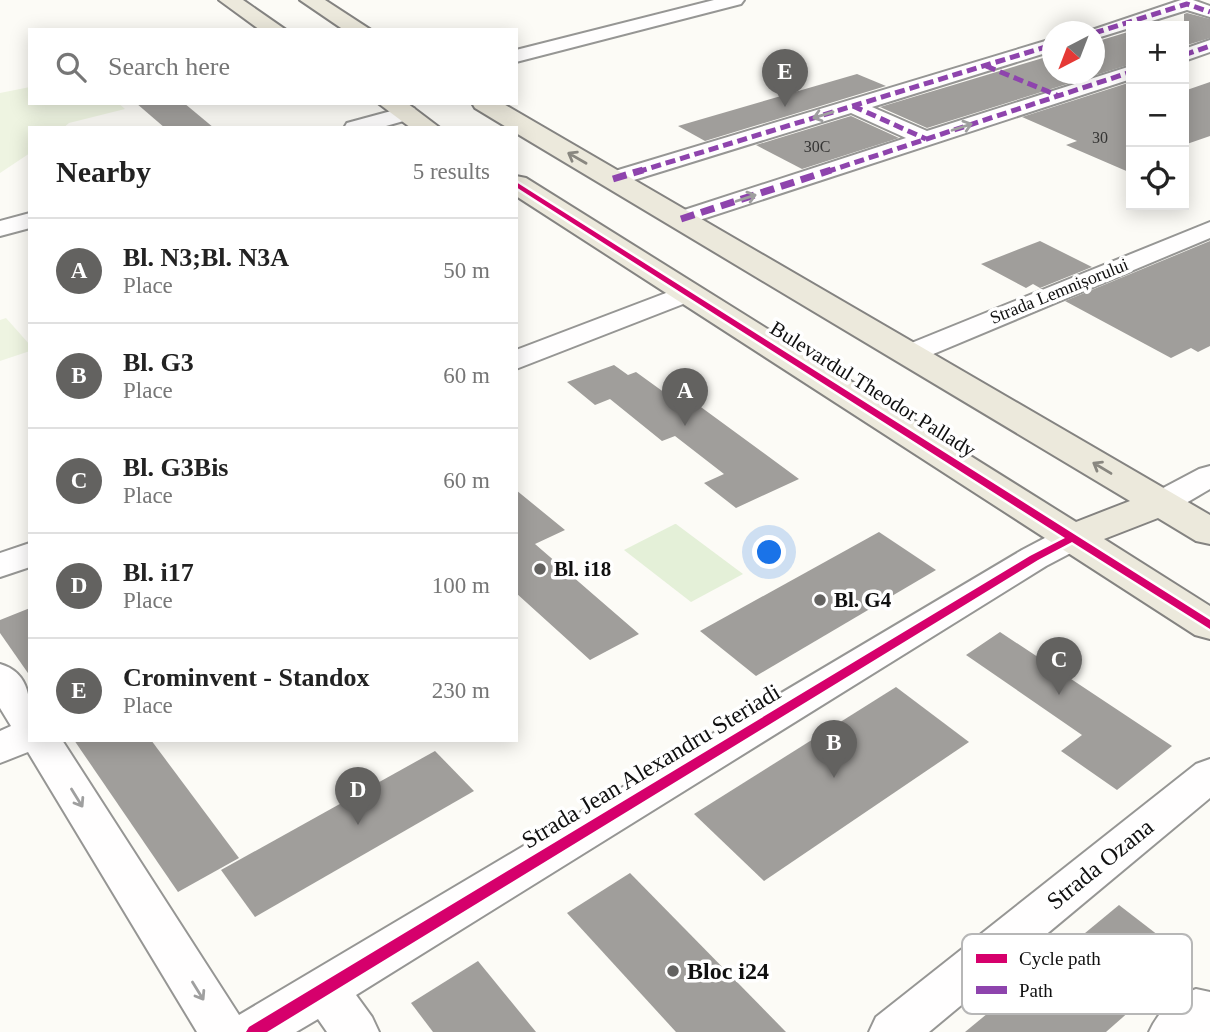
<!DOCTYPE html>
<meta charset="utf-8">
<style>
body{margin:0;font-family:"Times New Roman",serif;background:#f6f6f6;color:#222}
.controls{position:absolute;right:21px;top:21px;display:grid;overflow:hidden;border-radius:0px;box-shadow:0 4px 18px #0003}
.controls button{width:63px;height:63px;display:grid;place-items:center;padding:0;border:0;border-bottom:2px solid #e0e0e0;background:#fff;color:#222;font:35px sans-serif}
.compass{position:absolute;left:1042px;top:21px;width:63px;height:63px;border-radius:50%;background:#fff;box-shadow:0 4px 18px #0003;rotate:222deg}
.you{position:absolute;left:770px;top:553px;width:24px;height:24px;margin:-18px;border:5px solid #fff;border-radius:50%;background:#1a73e8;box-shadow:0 0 0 10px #1a73e833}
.badge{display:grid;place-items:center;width:46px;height:46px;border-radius:50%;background:#636260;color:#fff;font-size:23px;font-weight:700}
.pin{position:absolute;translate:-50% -58px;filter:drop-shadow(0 2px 4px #0008)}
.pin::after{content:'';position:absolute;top:37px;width:24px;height:21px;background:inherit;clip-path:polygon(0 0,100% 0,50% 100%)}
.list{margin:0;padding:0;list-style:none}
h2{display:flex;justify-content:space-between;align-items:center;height:91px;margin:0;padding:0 28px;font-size:30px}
h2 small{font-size:23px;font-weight:400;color:#767676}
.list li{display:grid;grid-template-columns:46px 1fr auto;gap:21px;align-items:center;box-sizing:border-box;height:105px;padding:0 28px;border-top:2px solid #e0e0e0}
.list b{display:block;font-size:26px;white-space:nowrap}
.list p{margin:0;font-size:23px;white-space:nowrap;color:#767676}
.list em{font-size:23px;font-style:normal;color:#767676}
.icon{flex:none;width:38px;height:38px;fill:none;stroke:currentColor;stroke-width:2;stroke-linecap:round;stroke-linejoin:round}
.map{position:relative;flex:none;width:1210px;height:1032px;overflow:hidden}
.search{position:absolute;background:#fff;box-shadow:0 4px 18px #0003;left:28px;top:28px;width:490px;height:77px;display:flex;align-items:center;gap:18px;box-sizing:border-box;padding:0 24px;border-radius:0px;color:#767676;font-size:26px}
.panel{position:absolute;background:#fff;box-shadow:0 4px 18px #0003;left:28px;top:126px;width:490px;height:616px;border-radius:0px}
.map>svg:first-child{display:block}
</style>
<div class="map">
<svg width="1210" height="1032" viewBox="0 0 1210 1032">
<rect width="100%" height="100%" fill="#fcfbf6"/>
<polygon fill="#e4f0d8" points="675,524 676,524 743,574 691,602 624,550"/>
<g fill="#eef4e1">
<polygon points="30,87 30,103 118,103 125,109 69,123 63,128 30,128 30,153 0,173 0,93"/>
<polygon points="6,318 30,345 30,351 0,361 0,320"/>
</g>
<g fill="#a09e9b">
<polygon points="1187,13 1210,19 1210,38 1184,46 1184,14"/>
<polygon points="1131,31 1131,64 927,128 880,107 1053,55 1053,74 1095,74 1095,42"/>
<polygon points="857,74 886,86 705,141 678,126"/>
<polygon points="1131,82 1131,173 1066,145 1077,141 1022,117"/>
<polygon points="1210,82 1210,136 1184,145 1184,91"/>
<polygon points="136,103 184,103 214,128 165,128"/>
<polygon points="851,116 899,138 802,169 756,145"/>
<polygon points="1040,241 1092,267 1040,288 1033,284 1026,288 981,264"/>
<polygon points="1210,241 1210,346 1198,352 1191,348 1171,358 1065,301"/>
<polygon points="614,365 628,375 636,372 683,406 694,402 799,479 736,508 704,483 724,474 675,436 662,441 610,399 595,405 567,382"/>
<polygon points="516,490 565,530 535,544 639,634 590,660 516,593"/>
<polygon points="879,532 936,570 756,676 700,631"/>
<polygon points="30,608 30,676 0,633 0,620"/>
<polygon points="1000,632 1172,746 1117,790 1061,751 1082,735 966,655"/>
<polygon points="896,687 969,742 764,881 694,814"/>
<polygon points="74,740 151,740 239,858 178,892"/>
<polygon points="435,751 474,791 255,917 221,870"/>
<polygon points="630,873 786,1032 676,1032 567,913"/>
<polygon points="1119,905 1189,959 1106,1032 965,1032"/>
<polygon points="478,961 536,1032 433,1032 411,1003"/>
</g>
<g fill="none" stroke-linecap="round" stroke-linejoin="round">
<g stroke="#969694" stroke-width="4">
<g id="minor">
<polygon points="714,0 744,0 741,4 516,62 516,50"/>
<polygon points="1181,0 1193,0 1210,6 1210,17 1187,10 1094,39 1094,32 1086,32"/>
<polygon points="1052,39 1052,51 872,107 927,131 1131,66 1131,79 681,226 672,224 669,219 672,214 906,138 851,113 621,184 605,184 601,179 605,174"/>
<polygon points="1210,40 1210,52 1184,61 1184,49"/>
<polygon points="406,107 414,108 417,113 414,118 379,128 344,128 347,123"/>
<polygon points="30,213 30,228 0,236 0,221"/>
<polygon points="1210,222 1210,238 919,360 909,363 899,360 895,354 899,348"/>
<polygon points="687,285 696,287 700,293 696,299 516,369 516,350"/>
<path d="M1210,466V489C1190,500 1171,516 1148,510L1144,503L1148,496L1199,469Z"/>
<path d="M1072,527L1084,530L1089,538L1084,546L1046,566L356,995L372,1017L379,1032H327L318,1019L296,1032H197L28,752L0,763V731L11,726L0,708V664C35,674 30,710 30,740H62L239,1015L1022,550L1060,530Z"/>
<polygon points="30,543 30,567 0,577 0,553"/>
<polygon points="1210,759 1210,798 929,1032 869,1032 876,1017 1196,764"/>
<path d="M1196,989L1210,992V1032H1149C1159,1010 1174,997 1196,989Z"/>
</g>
</g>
<g stroke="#848381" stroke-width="4">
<g id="major">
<polygon points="219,0 243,0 286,30 260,30"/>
<polygon points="300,0 325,0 371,30 344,30"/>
<polygon points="378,103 407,103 440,128 411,128"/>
<polygon points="472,103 502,103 1210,515 1210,544 1196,541 1158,518 1104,539 1210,606 1210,639 1195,635 516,196 516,176 526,178 1076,522 1130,501 516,133 516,128 508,128 475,108"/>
</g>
</g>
<use href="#minor" fill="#fffefe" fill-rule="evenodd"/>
<use href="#major" fill="#ece9dc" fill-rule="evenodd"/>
<g stroke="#8e44ad" stroke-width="5" stroke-dasharray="10 5" stroke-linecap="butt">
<polyline points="1094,33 1187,4 1210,12"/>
<polyline points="1184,55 1210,46"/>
<polyline points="986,66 1059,96"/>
<polyline points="853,106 926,139"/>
<polyline points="637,172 1052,45"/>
<polyline points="826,172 1131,72"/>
</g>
<g stroke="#8e44ad" stroke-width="7" stroke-dasharray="14 7" stroke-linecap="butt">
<polyline points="613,179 643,170"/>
<polyline points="681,219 831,170"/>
</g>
<g stroke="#fff" stroke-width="5">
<polygon id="cycleway" points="516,182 1210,620 1210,629 1072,542 1038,560 267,1032 246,1032 249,1027 1030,556 1065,538 516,187"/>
</g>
<use href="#cycleway" fill="#d6006c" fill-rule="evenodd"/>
</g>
<defs><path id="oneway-shaft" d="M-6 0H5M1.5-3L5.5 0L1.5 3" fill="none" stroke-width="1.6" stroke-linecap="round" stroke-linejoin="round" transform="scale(1.75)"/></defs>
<g stroke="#9f9f9f">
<use href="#oneway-shaft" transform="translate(823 115) rotate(163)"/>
<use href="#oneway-shaft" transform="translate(962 127) rotate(-18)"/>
<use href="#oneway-shaft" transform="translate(746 198) rotate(-18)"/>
<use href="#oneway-shaft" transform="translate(77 798) rotate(58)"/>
<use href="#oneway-shaft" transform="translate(198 991) rotate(58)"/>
</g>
<g stroke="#898780">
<use href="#oneway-shaft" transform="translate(577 158) rotate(-150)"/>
<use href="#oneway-shaft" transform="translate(1102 468) rotate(-149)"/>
</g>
<g fill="#636260" stroke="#fff" stroke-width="2.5">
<circle cx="540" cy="569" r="7"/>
<circle cx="820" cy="600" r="7"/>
<circle cx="673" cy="971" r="7"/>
</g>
<g text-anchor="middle" stroke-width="7" stroke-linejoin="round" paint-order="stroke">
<g font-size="16" fill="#343433">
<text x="1100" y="143">30</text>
<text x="817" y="152">30C</text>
</g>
<g font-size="18" fill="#101010" stroke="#fff">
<text transform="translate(1059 291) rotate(-22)" y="6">Strada Lemnișorului</text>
</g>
<g font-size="21" fill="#101010" stroke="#fff">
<text transform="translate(873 389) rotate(32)" y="7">Bulevardul Theodor Pallady</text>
</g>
<g font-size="21" font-weight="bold" fill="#101010" stroke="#fff" text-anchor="start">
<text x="554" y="576">Bl. i18</text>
<text x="834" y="607">Bl. G4</text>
</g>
<g font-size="24" fill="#101010" stroke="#fff">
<text transform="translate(651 766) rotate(-31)" y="8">Strada Jean Alexandru Steriadi</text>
<text transform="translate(1100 864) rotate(-39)" y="8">Strada Ozana</text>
</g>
<g font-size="24" font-weight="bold" fill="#101010" stroke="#fff" text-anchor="start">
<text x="687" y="979">Bloc i24</text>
</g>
</g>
<rect x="962" y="934" width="230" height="80" rx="10" fill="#fff" stroke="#b7b7b7" stroke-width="2"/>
<rect x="976" y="954" width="31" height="9" fill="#d6006c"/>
<rect x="976" y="986" width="31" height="8" fill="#8e44ad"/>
<g font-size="19" fill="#101010">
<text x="1019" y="965">Cycle path</text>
<text x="1019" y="997">Path</text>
</g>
</svg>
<div class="controls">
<button>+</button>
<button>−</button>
<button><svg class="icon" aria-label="locate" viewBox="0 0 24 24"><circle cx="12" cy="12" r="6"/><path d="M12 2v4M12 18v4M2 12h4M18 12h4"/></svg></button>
</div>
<svg class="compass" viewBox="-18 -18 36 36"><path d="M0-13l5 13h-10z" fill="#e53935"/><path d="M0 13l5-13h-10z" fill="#767676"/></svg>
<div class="you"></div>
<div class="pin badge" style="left:685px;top:426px">A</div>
<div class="pin badge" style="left:834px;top:778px">B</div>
<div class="pin badge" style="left:1059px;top:695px">C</div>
<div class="pin badge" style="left:358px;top:825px">D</div>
<div class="pin badge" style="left:785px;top:107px">E</div>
<div class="search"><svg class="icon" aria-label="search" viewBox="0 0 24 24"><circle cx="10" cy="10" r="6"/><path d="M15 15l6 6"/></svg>Search here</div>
<section class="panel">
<h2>Nearby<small>5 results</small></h2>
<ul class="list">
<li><span class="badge">A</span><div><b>Bl. N3;Bl. N3A</b><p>Place</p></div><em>50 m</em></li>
<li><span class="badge">B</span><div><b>Bl. G3</b><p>Place</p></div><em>60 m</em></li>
<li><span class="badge">C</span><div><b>Bl. G3Bis</b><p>Place</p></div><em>60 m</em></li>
<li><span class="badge">D</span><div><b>Bl. i17</b><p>Place</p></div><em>100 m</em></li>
<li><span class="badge">E</span><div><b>Crominvent - Standox</b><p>Place</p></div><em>230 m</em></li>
</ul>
</section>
</div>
